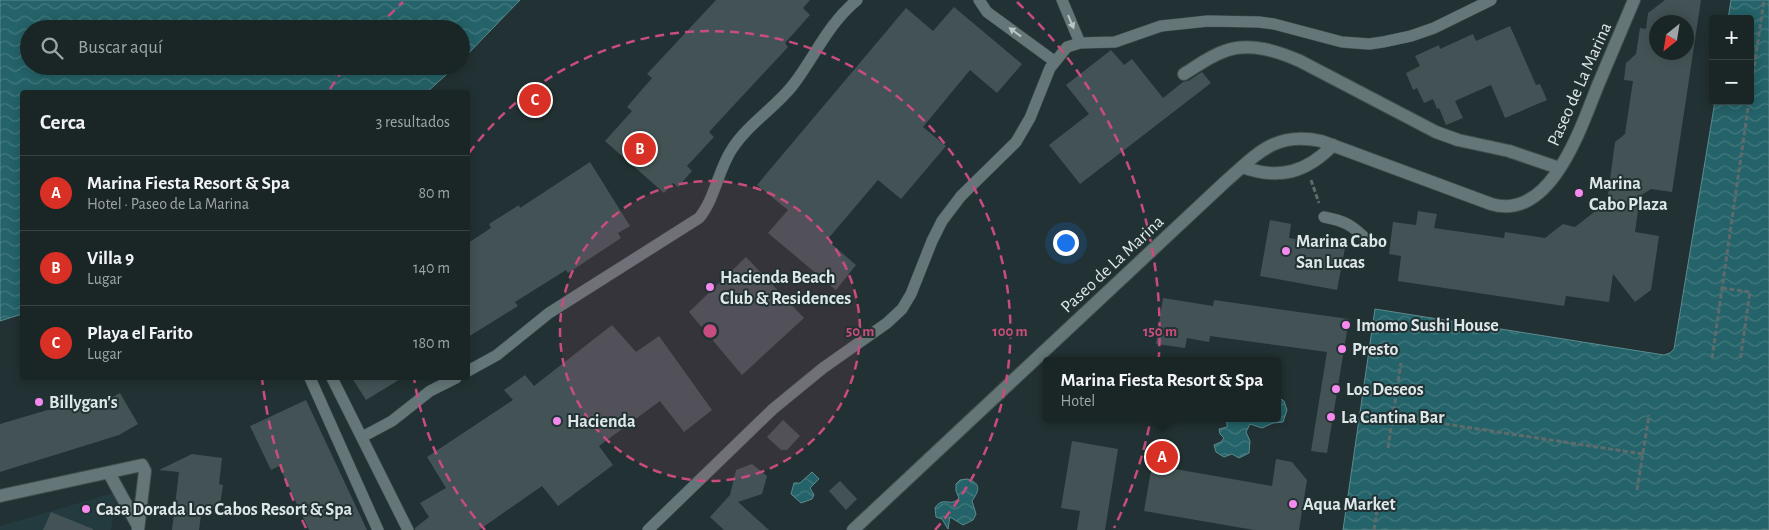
<!DOCTYPE html>
<html lang="es">
<meta charset="utf-8">
<style>
body{margin:0;font-family:"Alegreya Sans",sans-serif;background:#273132;color:#f1f3f6}
.controls{position:absolute;right:15px;top:15px;display:grid;overflow:hidden;border-radius:5px;box-shadow:0 2px 12px #0003}
.controls button{width:45px;height:45px;display:grid;place-items:center;padding:0;border:0;border-bottom:1px solid #384243;background:#1a2526;color:#f1f3f6;font:25px sans-serif}
.compass{position:absolute;left:1649px;top:15px;width:45px;height:45px;border-radius:50%;background:#1a2526;box-shadow:0 2px 12px #0003;rotate:210deg}
.you{position:absolute;left:1065px;top:242px;width:18px;height:18px;margin:-12px;border:4px solid #fff;border-radius:50%;background:#1a73e8;box-shadow:0 0 0 8px #1a73e833}
.badge{display:grid;place-items:center;width:32px;height:32px;border-radius:50%;background:#d93025;color:#fff;font-size:16px;font-weight:700}
.pin{position:absolute;translate:-50% -50%;border:2px solid #fff;box-shadow:0 1px 5px #0006}
.popup{position:absolute;left:1043px;top:357px;width:238px;height:65px;box-sizing:border-box;display:grid;place-content:center;border-radius:5px;background:#1a2526;filter:drop-shadow(0 1px 4px #0005);font-size:16px;white-space:nowrap;color:#9fa5a7}
.popup b{font-size:19px;color:#f1f3f6}
.popup::after{content:'';position:absolute;left:50%;top:100%;margin-left:-10px;border:10px solid transparent;border-top-color:#1a2526}
.list{margin:0;padding:0;list-style:none}
h2{display:flex;justify-content:space-between;align-items:center;height:65px;margin:0;padding:0 20px;font-size:21px}
h2 small{font-size:16px;font-weight:400;color:#9fa5a7}
.list li{display:grid;grid-template-columns:32px 1fr auto;gap:15px;align-items:center;box-sizing:border-box;height:75px;padding:0 20px;border-top:1px solid #384243}
.list b{display:block;font-size:19px;white-space:nowrap}
.list p{margin:0;font-size:16px;white-space:nowrap;color:#9fa5a7}
.list em{font-size:16px;font-style:normal;color:#9fa5a7}
.icon{flex:none;width:28px;height:28px;fill:none;stroke:currentColor;stroke-width:2;stroke-linecap:round;stroke-linejoin:round}
.map{position:relative;flex:none;width:1769px;height:530px;overflow:hidden}
.search{position:absolute;background:#1a2526;box-shadow:0 2px 12px #0003;left:20px;top:20px;width:450px;height:55px;display:flex;align-items:center;gap:12px;box-sizing:border-box;padding:0 18px;border-radius:28px;color:#9fa5a7;font-size:19px}
.panel{position:absolute;background:#1a2526;box-shadow:0 2px 12px #0003;left:20px;top:90px;width:450px;height:290px;border-radius:5px}
.map>svg:first-child{display:block}
</style>
<div class="map">
<svg width="1769" height="530" viewBox="0 0 1769 530">
<defs>
<pattern id="water-waves" width="16" height="10" patternUnits="userSpaceOnUse" patternTransform="scale(1.25)"><rect width="16" height="10" fill="#246369"/><path d="M0 5q4-4 8 0t8 0" fill="none" stroke="#43797e"/></pattern>
</defs>
<rect width="100%" height="100%" fill="#223133"/>
<polygon fill="#233b3e" points="117,492 111,530 0,530 0,526"/>
<g fill="url(#water-waves)" stroke="#5c8b8f">
<polygon points="0,0 520,0 461,61 461,29 29,29 29,66 456,66 427,92 22,92 22,314 0,321"/>
<polygon points="1731,0 1769,0 1769,530 1343,530 1375,309 1664,355 1670,353 1674,349 1715,101 1750,101 1750,19 1728,19"/>
<polygon points="1277,397 1284,401 1287,410 1283,422 1273,423 1262,428 1250,424 1246,432 1250,441 1249,453 1239,458 1232,454 1224,457 1216,452 1214,445 1221,442 1224,438 1220,434 1219,429 1227,427 1227,422 1211,418 1277,418"/>
<polygon points="812,472 819,479 810,488 814,495 812,499 801,503 791,494 794,483 800,483"/>
<path d="M967,479C982,483 979,491 972,501L976,514L973,520L963,525L950,517L948,529L942,519L936,517L935,508C943,495 951,508 959,498L956,491V484L960,480Z"/>
</g>
<g fill="#435355" fill-rule="evenodd">
<polygon points="716,0 810,0 803,8 810,15 785,43 788,47 709,132 714,137 687,166 692,171 678,187 673,183 664,193 605,141 632,111 627,107 652,78 647,74"/>
<path d="M1665,0H1701L1672,192L1651,189L1640,196L1635,232L1659,236L1651,290L1635,302L1613,274L1609,302L1566,296L1564,306L1398,281L1401,256L1389,254L1393,222L1416,225L1418,211L1437,214L1434,228L1504,238L1505,232L1545,238L1563,224L1575,227L1607,202L1615,142L1625,134L1633,81L1624,80L1626,63L1636,54L1640,28L1646,29L1648,13ZM1656,22H1686V52H1656Z"/>
<polygon points="954,7 1022,64 997,93 970,70 923,127 946,146 901,199 878,180 827,240 856,265 836,290 768,233 788,210 757,185 906,8 933,31"/>
<polygon points="1510,26 1536,85 1540,84 1547,100 1505,118 1491,85 1455,101 1463,118 1446,125 1439,108 1437,109 1433,99 1424,103 1417,88 1413,90 1406,73 1420,66 1415,56 1439,45 1440,49 1473,34 1476,41"/>
<polygon points="1111,50 1124,65 1132,59 1163,98 1183,82 1188,81 1202,72 1211,83 1080,184 1049,145 1089,114 1066,85"/>
<polygon points="590,162 630,226 618,233 621,238 568,273 566,270 515,302 518,306 468,337 468,243 491,228 489,224 519,205 520,208"/>
<polygon points="1270,220 1291,224 1289,238 1345,248 1337,290 1260,276"/>
<polygon points="746,257 804,318 742,375 689,312"/>
<polygon points="1163,298 1213,306 1214,300 1349,319 1327,453 1311,451 1327,352 1210,336 1209,342 1187,338 1185,348 1156,344"/>
<polygon points="612,325 636,352 659,336 712,410 684,432 660,401 599,446 613,465 558,506 542,486 479,530 415,530 415,528 429,517 420,503 446,488 427,457 513,400 504,390 525,375 534,386"/>
<polygon points="352,378 402,378 366,400"/>
<polygon points="120,393 138,424 119,435 0,472 0,424 78,401 82,414"/>
<polygon points="306,400 367,530 309,530 279,466 271,470 250,426"/>
<polygon points="783,420 800,436 787,450 781,450 767,437"/>
<polygon points="1072,441 1118,449 1105,530 1077,530 1080,511 1061,508"/>
<polygon points="192,454 222,458 219,484 223,485 219,511 202,508 199,530 172,530 179,472 159,470"/>
<polygon points="1276,459 1292,462 1307,480 1299,530 1254,530 1144,511 1152,465 1272,486"/>
<polygon points="752,464 767,476 762,494 738,502 769,530 724,530 710,517 730,495 736,470"/>
<polygon points="840,481 857,499 846,510 829,491"/>
<polygon points="51,512 93,529 93,530 43,530"/>
</g>
<g fill="none" stroke-linecap="round" stroke-linejoin="round">
<g stroke="#414f50" stroke-width="12">
<g id="service">
<polyline points="979,0 987,12 1054,61"/>
<polyline points="1062,0 1080,43"/>
<path d="M1324,217C1345,221 1352,225 1367,240"/>
<path d="M468,371L497,355L549,313L699,218C715,199 718,170 732,149C748,124 775,108 793,85C816,55 827,25 857,0"/>
<polyline points="310,378 378,530"/>
<polyline points="332,378 408,530"/>
<polyline points="362,437 392,421 430,391 456,378"/>
<polyline points="648,530 773,409 823,368 887,323 902,309 911,294 932,241 942,221 961,196 1016,142 1030,118 1050,68 1067,47 1080,43 1115,42 1161,26 1208,21 1259,22 1274,24 1342,42 1369,44 1383,42 1411,36 1434,28 1491,0"/>
</g>
</g>
<g stroke="#414f50" stroke-width="14">
<g id="minor">
<path d="M1184,74C1197,66 1210,56 1225,51C1250,42 1277,51 1300,61L1436,132L1458,140L1509,151L1559,168"/>
<path d="M1242,167C1279,180 1306,173 1333,145"/>
<polyline points="109,473 138,526"/>
<polyline points="0,496 142,465 145,471 138,530"/>
<path d="M853,530L1225,182C1257,154 1275,131 1321,141L1491,204C1551,222 1581,127 1598,85C1610,57 1622,28 1634,0"/>
</g>
</g>
<g stroke="#5e6b6d" stroke-width="3" stroke-dasharray="5 2.5" stroke-linecap="butt">
<polyline points="1750,96 1764,0"/>
<polyline points="1311,180 1319,203"/>
<polyline points="1722,288 1750,292 1740,361"/>
<polyline points="1712,358 1749,101"/>
<polyline points="1393,416 1643,454"/>
<polyline points="1388,448 1401,363"/>
<polyline points="1637,490 1649,415"/>
<polyline points="1374,530 1378,504"/>
</g>
<use href="#service" stroke="#657678" stroke-width="11"/>
<use href="#minor" stroke="#657678" stroke-width="12"/>
</g>
<defs><path id="oneway-solid" d="M-6-.8H1V-3.2L6.5 0L1 3.2V.8H-6Z" transform="scale(1.25)"/></defs>
<g fill="#bac5c6">
<use href="#oneway-solid" transform="translate(1071 22) rotate(67)"/>
<use href="#oneway-solid" transform="translate(1015 32) rotate(-144)"/>
</g>
<circle cx="710" cy="331" r="150" fill="#c94c7e" fill-opacity=".12"/>
<g fill="none" stroke="#c94c7e" stroke-width="2.5" stroke-dasharray="9 6">
<circle cx="710" cy="331" r="150"/>
<path d="M485 530A300 300 0 0 1 414 378M469 153A300 300 0 1 1 935 530"/>
<path d="M306 528A450 450 0 0 1 262 378M330 89A450 450 0 0 1 346 66M378 27A450 450 0 0 1 403 2M1017 2A450 450 0 0 1 1114 528"/>
</g>
<g fill="#f689ed" stroke="#223133" stroke-width="2">
<circle cx="1579" cy="193" r="5"/>
<circle cx="1286" cy="251" r="5"/>
<circle cx="710" cy="287" r="5"/>
<circle cx="1346" cy="325" r="5"/>
<circle cx="1342" cy="349" r="5"/>
<circle cx="1336" cy="389" r="5"/>
<circle cx="39" cy="402" r="5"/>
<circle cx="1331" cy="417" r="5"/>
<circle cx="557" cy="421" r="5"/>
<circle cx="1293" cy="504" r="5"/>
<circle cx="86" cy="509" r="5"/>
</g>
<g text-anchor="middle" stroke-width="4" stroke-linejoin="round" paint-order="stroke">
<g font-size="18" fill="#dee7e8" stroke="#223133">
<text transform="translate(1579 84) rotate(-66)" y="6">Paseo de La Marina</text>
<text transform="translate(1112 264) rotate(-43)" y="6">Paseo de La Marina</text>
</g>
<g font-size="18" font-weight="bold" fill="#dee7e8" stroke="#223133" text-anchor="start">
<text x="1589" y="189">Marina<tspan x="1589" dy="21">Cabo Plaza</tspan></text>
<text x="1296" y="247">Marina Cabo<tspan x="1296" dy="21">San Lucas</tspan></text>
<text x="720" y="283">Hacienda Beach<tspan x="720" dy="21">Club &amp; Residences</tspan></text>
<text x="1356" y="331">Imomo Sushi House</text>
<text x="1352" y="355">Presto</text>
<text x="1346" y="395">Los Deseos</text>
<text x="49" y="408">Billygan's</text>
<text x="1341" y="423">La Cantina Bar</text>
<text x="567" y="427">Hacienda</text>
<text x="1303" y="510">Aqua Market</text>
<text x="96" y="515">Casa Dorada Los Cabos Resort &amp; Spa</text>
</g>
</g>
<circle cx="710" cy="331" r="8" fill="#c94c7e" stroke="#223133" stroke-width="2.5"/>
<g font-size="15" text-anchor="middle" font-weight="bold" fill="#c94c7e" stroke="#223133" stroke-width="4" stroke-linejoin="round" paint-order="stroke">
<text x="860" y="336">50 m</text>
<text x="1010" y="336">100 m</text>
<text x="1160" y="336">150 m</text>
</g>
</svg>
<div class="controls">
<button>+</button>
<button>−</button>
</div>
<svg class="compass" viewBox="-18 -18 36 36"><path d="M0-13l5 13h-10z" fill="#e53935"/><path d="M0 13l5-13h-10z" fill="#9fa5a7"/></svg>
<div class="you"></div>
<div class="pin badge" style="left:1162px;top:457px">A</div>
<div class="popup"><b>Marina Fiesta Resort &amp; Spa</b>Hotel</div>
<div class="pin badge" style="left:640px;top:149px">B</div>
<div class="pin badge" style="left:535px;top:100px">C</div>
<div class="search"><svg class="icon" aria-label="search" viewBox="0 0 24 24"><circle cx="10" cy="10" r="6"/><path d="M15 15l6 6"/></svg>Buscar aquí</div>
<section class="panel">
<h2>Cerca<small>3 resultados</small></h2>
<ul class="list">
<li><span class="badge">A</span><div><b>Marina Fiesta Resort &amp; Spa</b><p>Hotel · Paseo de La Marina</p></div><em>80 m</em></li>
<li><span class="badge">B</span><div><b>Villa 9</b><p>Lugar</p></div><em>140 m</em></li>
<li><span class="badge">C</span><div><b>Playa el Farito</b><p>Lugar</p></div><em>180 m</em></li>
</ul>
</section>
</div>
